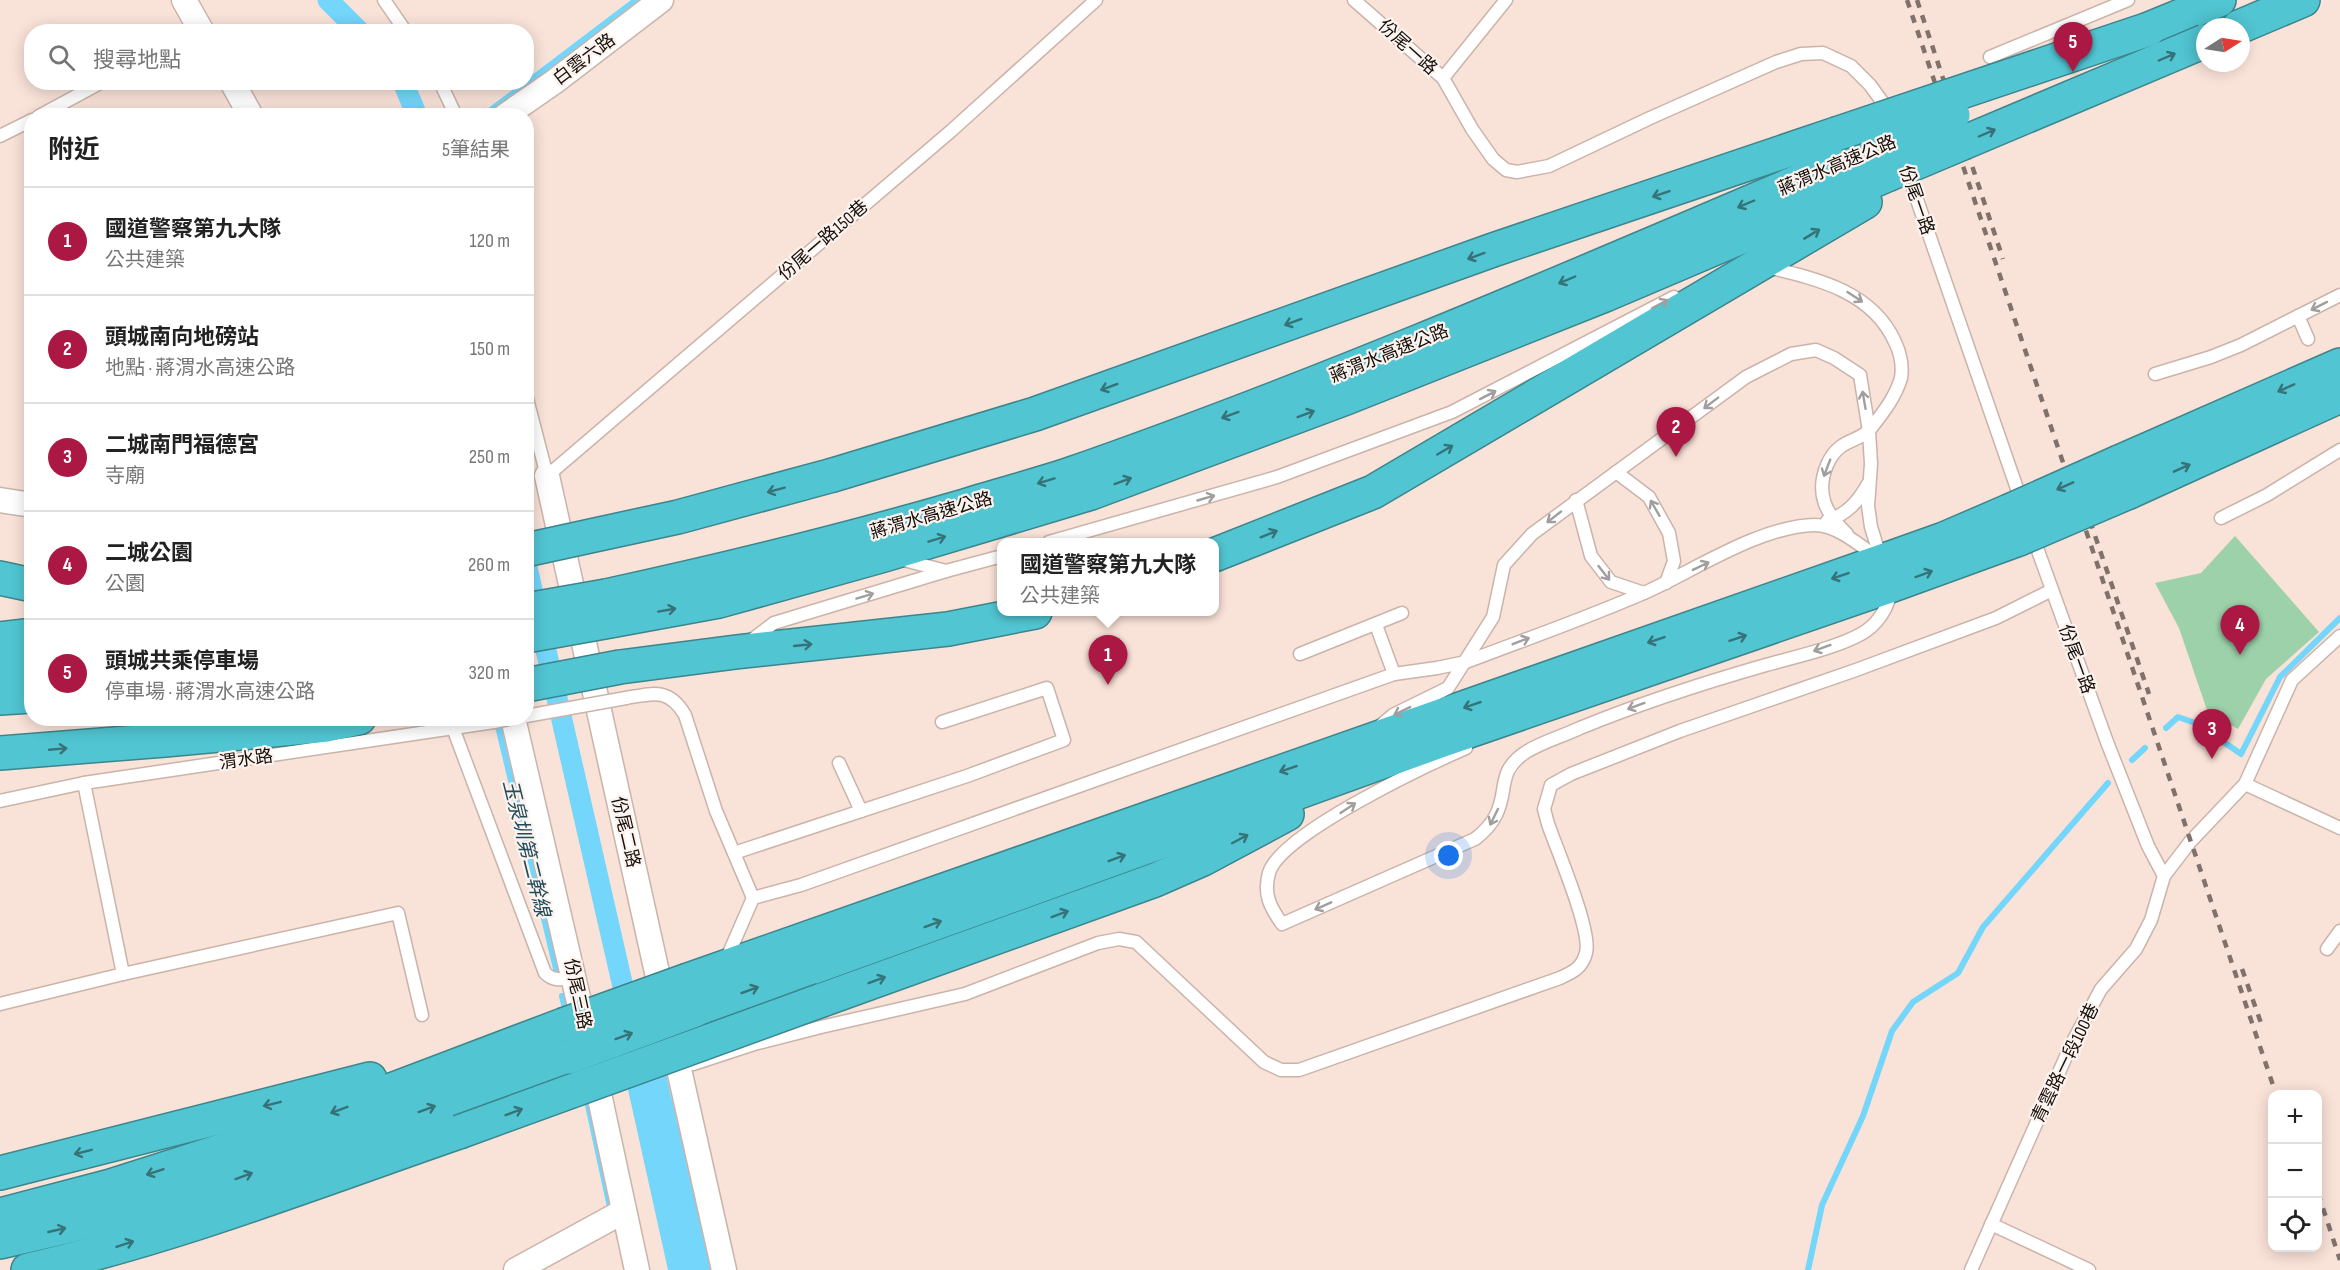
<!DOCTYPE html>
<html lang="zh-TW">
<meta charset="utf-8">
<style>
body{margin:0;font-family:"Sofia Sans Condensed","Noto Sans TC",sans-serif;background:#f2f2f2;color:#222}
.controls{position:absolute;right:18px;bottom:18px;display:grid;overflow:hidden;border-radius:12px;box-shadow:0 3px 15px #0003}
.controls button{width:54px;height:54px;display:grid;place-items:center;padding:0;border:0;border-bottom:2px solid #e0e0e0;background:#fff;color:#222;font:30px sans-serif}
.compass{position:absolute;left:2196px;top:18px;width:54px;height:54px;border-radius:50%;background:#fff;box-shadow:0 3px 15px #0003;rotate:78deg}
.you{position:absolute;left:1449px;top:856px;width:21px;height:21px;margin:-15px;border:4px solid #fff;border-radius:50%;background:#1a73e8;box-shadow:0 0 0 9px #1a73e833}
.badge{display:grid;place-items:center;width:39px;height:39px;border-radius:50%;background:#ac1844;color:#fff;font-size:20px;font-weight:700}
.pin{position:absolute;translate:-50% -50px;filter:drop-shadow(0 2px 3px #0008)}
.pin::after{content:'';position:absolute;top:32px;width:21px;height:18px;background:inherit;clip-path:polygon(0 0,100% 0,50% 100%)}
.popup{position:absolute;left:997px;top:538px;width:222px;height:78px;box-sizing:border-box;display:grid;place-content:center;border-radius:12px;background:#fff;filter:drop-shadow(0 2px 4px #0005);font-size:20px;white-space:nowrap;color:#767676}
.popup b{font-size:22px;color:#222}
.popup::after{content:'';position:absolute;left:50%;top:100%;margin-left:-12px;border:12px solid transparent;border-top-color:#fff}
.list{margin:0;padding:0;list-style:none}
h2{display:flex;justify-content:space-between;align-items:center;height:78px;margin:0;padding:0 24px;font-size:26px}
h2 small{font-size:20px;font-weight:400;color:#767676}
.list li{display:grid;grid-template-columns:39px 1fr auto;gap:18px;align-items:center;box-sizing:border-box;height:108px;padding:0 24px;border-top:2px solid #e0e0e0}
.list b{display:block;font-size:22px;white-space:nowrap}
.list p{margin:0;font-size:20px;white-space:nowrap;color:#767676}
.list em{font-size:20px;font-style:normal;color:#767676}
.icon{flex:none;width:33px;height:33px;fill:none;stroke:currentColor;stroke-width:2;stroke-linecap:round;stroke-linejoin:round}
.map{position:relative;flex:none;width:2340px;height:1270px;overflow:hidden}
.search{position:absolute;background:#fff;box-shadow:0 3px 15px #0003;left:24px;top:24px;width:510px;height:66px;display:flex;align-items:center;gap:15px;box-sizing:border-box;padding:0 21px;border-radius:24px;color:#767676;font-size:22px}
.panel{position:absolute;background:#fff;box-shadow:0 3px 15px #0003;left:24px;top:108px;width:510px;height:618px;border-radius:24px}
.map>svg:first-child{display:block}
</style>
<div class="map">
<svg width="2340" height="1270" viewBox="0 0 2340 1270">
<rect width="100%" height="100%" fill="#f9e2d8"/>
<polygon fill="#9dd1aa" points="2235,536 2319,632 2266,679 2238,729 2208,713 2179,628 2155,583 2201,573"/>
<polygon fill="#73d6fa" points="666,1074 712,1270 668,1270 627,1085"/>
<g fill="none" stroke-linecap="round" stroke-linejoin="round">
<g stroke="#73d6fa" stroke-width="6">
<polyline points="483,116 636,0"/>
<polyline points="497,722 558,977"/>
<polyline points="2166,728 2178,717 2198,724 2241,754 2280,677 2340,618"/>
<polyline points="2132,760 2145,748"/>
<polyline points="562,996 566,1013"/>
<polyline points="586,1096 610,1207"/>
<polyline points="1808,1270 1822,1205 1863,1116 1892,1031 1913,1002 1958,973 1983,927 2108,783"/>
</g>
<g stroke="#73d6fa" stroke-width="21">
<polyline points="328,0 360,32"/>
<polyline points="403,82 417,116"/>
<polyline points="526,563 629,1013"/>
</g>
<g stroke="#cab4aa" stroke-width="15">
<g id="service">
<polyline points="384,0 406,32"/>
<polyline points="1354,0 1443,78 1472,129 1493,159 1506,170 1517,172 1549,166 1650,118 1776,62 1801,54 1823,53 1851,66 1870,85 1886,107 1888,114"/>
<polyline points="1990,57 2128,0"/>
<polyline points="1443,78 1506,0"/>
<polyline points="440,82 456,116"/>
<polyline points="39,116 102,82"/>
<polyline points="0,136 32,120"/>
<polyline points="1906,168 2022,503"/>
<path d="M1767,267C1817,279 1872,291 1895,342C1900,352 1903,366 1901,378C1896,396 1883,413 1871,428C1860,443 1839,437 1827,465C1815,494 1826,514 1847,534"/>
<polyline points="2298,316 2308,339"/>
<polyline points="2155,374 2211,357 2241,345 2340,295"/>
<polyline points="526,395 547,476 951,131 1096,0"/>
<polyline points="1616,472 1649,497 1669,533 1674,561 1666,583"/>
<polyline points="1576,500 1591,556 1611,582 1644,593"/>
<polyline points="2221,518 2267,495 2340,450"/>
<path d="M1827,521C1847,514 1858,502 1868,484"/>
<polyline points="2032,534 2107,742 2148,846 2164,876"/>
<polyline points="1049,542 1277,477 1452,412 1674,297"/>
<polyline points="900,559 946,571 1002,556"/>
<polyline points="1376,625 1394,674"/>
<polyline points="749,642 774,623 946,571"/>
<polyline points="1300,654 1402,613"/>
<path d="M626,698C654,693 669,688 685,715L716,811L753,898"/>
<polyline points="1381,725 1393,715 1448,688 1493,617 1504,565 1532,534 1746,377 1791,354 1816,350 1834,358 1860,375 1869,431 1871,464 1868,506 1871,527 1881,559"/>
<path d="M453,728L545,973C554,982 563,979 575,978"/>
<path d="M1466,748C1427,765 1280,834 1269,873C1263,894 1270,907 1282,924L1475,839C1484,832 1491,825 1496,815C1509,789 1496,772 1526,752C1542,742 1563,736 1580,728C1641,703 1703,683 1766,665C1794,657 1836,648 1861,634C1876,626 1890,607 1890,590"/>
<polyline points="839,763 861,811"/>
<polyline points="84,783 123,974"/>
<polyline points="2245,784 2340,828"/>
<polyline points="0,801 84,783 494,722"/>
<polyline points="734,853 967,776 1064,740 1047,688 942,722"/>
<polyline points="2327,949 2340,931"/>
<path d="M726,960L753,898L801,885L1394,674L1437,668L1466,662C1526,639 1587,618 1646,592C1695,570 1760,526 1815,525C1837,525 1861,546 1879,559"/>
<polyline points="0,1004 123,974 398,913 422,1015"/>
<path d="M693,1064L754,1044L821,1027L965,994L1098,943L1119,939L1136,942L1264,1062L1281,1070H1299L1560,978C1573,972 1582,968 1586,953C1592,931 1557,850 1548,824L1544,809L1551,785L1571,774L1680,731L1856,670L1996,618L2052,590"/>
<polyline points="1991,1224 2089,1270"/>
<polyline points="1971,1270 2072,1043 2101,989 2136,949 2151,920 2164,876 2190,842 2245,784 2292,680 2340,636"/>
</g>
</g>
<g stroke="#cab4aa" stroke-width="27">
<g id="minor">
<polyline points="184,0 202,32"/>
<polyline points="232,82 251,116"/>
<polyline points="505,116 554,82 661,0"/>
<polyline points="547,476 664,1004"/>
<polyline points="0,500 32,505"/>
<polyline points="513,718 586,1032"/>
<polyline points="672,1038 724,1270"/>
<polyline points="593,1066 637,1270"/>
<polyline points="516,1270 624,1211"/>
</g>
</g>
<g stroke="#3c858c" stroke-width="36">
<g id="motorway">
<polyline points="2239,27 2303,0"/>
<polyline points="2149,29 2219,0"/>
<polyline points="2119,462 2340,365"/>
<polyline points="833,475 1035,414 1493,250 1836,134"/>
<polyline points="2129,492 2340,396"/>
<polyline points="1214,555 1373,492 1865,202"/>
<polyline points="0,578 32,585"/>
<path d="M606,596C726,570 844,541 961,507C996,496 1031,487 1065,476C1341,380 1609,262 1877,148"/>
<polyline points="610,621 719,601 884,555 1091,493 1346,398 1605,295 1887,175"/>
<polyline points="0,639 32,635"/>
<polyline points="620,667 736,652 948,629 1035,612"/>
<polyline points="0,670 32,668"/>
<polyline points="0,698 32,696"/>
<polyline points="0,753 165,740 327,725 359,718"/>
<polyline points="688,980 1882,561 1944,539 2009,511"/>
<polyline points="822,1000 1155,880 1203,859 1287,814"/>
<polyline points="695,1010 1440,741 1890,586 2019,539"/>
<polyline points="0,1173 370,1079"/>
<polyline points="0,1215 111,1186 286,1130 563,1025"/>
<polyline points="0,1242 144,1209 206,1190 569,1057"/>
<path d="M28,1270C175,1237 317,1181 459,1132"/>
</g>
</g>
<use href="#service" stroke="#fff" stroke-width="12"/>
<use href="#minor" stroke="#fff" stroke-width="24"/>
<use href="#motorway" stroke="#51c5d2" stroke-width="33"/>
<g stroke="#80726b" stroke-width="4.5" stroke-dasharray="8 8" stroke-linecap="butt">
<polyline points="1907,0 2276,1094"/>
<polyline points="1917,0 2003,259"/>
<polyline points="2090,521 2149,694"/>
<polyline points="2242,969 2261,1023"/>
<polyline points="2318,1193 2340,1260"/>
</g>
<g stroke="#cab4aa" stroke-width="15" stroke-linecap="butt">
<g id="service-bridge">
<polyline points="526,716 626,698"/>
<polyline points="494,722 514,718"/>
</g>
</g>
<g stroke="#3c858c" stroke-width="36" stroke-linecap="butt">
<g id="motorway-bridge">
<polyline points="1836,134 2149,29"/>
<polyline points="1877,148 1953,115"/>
<polyline points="1887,175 2205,41"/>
<polyline points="2009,511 2119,462"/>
<polyline points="2019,539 2129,492"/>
<polyline points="526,550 678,517 833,475"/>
<polyline points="526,610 606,596"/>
<polyline points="526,636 610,621"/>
<polyline points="526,685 620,667"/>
<polyline points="563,1025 688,980"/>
<polyline points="569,1057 695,1010"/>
<polyline points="459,1132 822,1000"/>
</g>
</g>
<use href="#service-bridge" stroke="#fff" stroke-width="12"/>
<use href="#motorway-bridge" stroke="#51c5d2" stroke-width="33"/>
</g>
<defs><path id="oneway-shaft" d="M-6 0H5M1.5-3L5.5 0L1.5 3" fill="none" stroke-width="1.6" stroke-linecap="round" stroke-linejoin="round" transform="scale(1.5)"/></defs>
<g stroke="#367378">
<use href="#oneway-shaft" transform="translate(2167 57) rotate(-23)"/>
<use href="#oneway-shaft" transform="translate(1987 133) rotate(-23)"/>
<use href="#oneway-shaft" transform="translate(1661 194) rotate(161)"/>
<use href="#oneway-shaft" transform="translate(1746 204) rotate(157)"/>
<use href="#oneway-shaft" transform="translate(1812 234) rotate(-31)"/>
<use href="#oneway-shaft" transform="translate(1476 256) rotate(160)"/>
<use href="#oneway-shaft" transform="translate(1567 280) rotate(157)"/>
<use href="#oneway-shaft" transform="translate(1293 322) rotate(160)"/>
<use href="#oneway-shaft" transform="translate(1109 387) rotate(160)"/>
<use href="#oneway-shaft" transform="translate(2286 388) rotate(156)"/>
<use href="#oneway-shaft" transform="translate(1306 414) rotate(-21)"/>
<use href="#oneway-shaft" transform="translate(1230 415) rotate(160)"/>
<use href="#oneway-shaft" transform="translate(1445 450) rotate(-30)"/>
<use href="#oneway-shaft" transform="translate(2182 468) rotate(-24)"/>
<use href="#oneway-shaft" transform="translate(1046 481) rotate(163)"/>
<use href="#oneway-shaft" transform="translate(1123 481) rotate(-20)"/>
<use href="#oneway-shaft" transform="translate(2065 486) rotate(156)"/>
<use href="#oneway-shaft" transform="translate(776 490) rotate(165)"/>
<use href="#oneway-shaft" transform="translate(1269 534) rotate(-22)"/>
<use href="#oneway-shaft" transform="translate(937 539) rotate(-17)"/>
<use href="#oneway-shaft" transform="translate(1924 574) rotate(-20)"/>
<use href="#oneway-shaft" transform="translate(1840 576) rotate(161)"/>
<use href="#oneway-shaft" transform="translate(667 610) rotate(-10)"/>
<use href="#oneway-shaft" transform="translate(1738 638) rotate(-19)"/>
<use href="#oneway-shaft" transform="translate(1656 640) rotate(161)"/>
<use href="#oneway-shaft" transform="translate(803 645) rotate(-6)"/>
<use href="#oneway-shaft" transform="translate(1472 705) rotate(161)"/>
<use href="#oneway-shaft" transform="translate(58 749) rotate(-5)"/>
<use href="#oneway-shaft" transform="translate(1288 769) rotate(161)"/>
<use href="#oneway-shaft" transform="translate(1240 839) rotate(-28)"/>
<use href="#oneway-shaft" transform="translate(1117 858) rotate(-20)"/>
<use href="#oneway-shaft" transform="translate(1060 914) rotate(-20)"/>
<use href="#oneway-shaft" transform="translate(933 924) rotate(-20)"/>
<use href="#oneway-shaft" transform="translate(877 980) rotate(-20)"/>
<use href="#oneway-shaft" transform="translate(750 990) rotate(-20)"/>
<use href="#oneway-shaft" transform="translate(624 1036) rotate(-20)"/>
<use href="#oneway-shaft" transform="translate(272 1104) rotate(166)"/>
<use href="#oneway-shaft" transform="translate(427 1109) rotate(-20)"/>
<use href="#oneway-shaft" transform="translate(339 1110) rotate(159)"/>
<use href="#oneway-shaft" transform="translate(514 1112) rotate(-20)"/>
<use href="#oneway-shaft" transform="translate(83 1152) rotate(166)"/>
<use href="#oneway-shaft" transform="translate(155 1172) rotate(162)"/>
<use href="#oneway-shaft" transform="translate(244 1176) rotate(-20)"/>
<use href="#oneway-shaft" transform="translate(57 1230) rotate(-13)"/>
<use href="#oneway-shaft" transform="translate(125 1244) rotate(-18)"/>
</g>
<g stroke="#a19f9d">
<use href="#oneway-shaft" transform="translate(1855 297) rotate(33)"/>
<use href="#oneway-shaft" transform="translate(1660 304) rotate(-28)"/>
<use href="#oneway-shaft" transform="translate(2319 306) rotate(153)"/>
<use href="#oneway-shaft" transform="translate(1488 395) rotate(-27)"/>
<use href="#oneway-shaft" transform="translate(1864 400) rotate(-100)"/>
<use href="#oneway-shaft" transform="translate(1711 403) rotate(143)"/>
<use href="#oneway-shaft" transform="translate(1827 468) rotate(111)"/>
<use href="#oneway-shaft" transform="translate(1206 498) rotate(-16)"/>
<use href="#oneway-shaft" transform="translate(1655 508) rotate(-120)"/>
<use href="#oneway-shaft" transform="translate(1554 517) rotate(142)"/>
<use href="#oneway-shaft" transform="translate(1701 566) rotate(-26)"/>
<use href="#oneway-shaft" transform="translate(1604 573) rotate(52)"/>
<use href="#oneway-shaft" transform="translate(865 596) rotate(-17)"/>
<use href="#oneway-shaft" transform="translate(1521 641) rotate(-21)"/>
<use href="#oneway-shaft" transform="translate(1822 648) rotate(160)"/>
<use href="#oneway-shaft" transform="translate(1636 706) rotate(160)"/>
<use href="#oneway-shaft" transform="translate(1402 711) rotate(154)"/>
<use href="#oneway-shaft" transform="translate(1348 808) rotate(-33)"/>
<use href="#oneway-shaft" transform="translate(1494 817) rotate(116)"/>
<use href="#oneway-shaft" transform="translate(1323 906) rotate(156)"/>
</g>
<g text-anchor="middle" stroke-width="4.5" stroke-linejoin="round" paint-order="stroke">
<g font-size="18" fill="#150e0a" stroke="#fcf3ee">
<text transform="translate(1408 47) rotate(42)" y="6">份尾一路</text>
<text transform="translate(584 59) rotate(-37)" y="6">白雲六路</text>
<text transform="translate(1837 165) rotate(-23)" y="6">蔣渭水高速公路</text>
<text transform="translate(1917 200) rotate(71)" y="6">份尾一路</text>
<text transform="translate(823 240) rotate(-41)" y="6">份尾一路150巷</text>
<text transform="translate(1389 353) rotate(-22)" y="6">蔣渭水高速公路</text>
<text transform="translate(931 515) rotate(-16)" y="6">蔣渭水高速公路</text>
<text transform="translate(2077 659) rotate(70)" y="6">份尾一路</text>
<text transform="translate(246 759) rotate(-8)" y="6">渭水路</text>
<text transform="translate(626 832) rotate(77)" y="6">份尾二路</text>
<text transform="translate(578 994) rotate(78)" y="6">份尾三路</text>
<text transform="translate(2065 1063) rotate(-64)" y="6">青雲路一段100巷</text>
</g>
<g font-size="20" font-style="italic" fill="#204c5b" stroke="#fcf3ee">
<text transform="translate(527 848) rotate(76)" y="7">玉泉圳第二幹線</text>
</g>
</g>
</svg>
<div class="controls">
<button>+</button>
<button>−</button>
<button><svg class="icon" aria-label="locate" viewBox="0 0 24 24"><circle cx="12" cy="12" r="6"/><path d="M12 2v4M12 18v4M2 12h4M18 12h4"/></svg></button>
</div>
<svg class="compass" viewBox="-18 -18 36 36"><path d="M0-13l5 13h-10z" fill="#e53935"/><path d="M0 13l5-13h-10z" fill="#767676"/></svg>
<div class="you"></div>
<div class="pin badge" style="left:1108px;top:685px">1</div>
<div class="popup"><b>國道警察第九大隊</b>公共建築</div>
<div class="pin badge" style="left:1676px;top:457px">2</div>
<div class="pin badge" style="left:2212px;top:759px">3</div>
<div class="pin badge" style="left:2240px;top:655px">4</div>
<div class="pin badge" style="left:2073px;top:72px">5</div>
<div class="search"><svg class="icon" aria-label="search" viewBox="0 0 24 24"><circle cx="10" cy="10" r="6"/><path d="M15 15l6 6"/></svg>搜尋地點</div>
<section class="panel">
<h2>附近<small>5筆結果</small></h2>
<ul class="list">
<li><span class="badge">1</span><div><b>國道警察第九大隊</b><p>公共建築</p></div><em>120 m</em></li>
<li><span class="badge">2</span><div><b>頭城南向地磅站</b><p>地點 · 蔣渭水高速公路</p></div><em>150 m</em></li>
<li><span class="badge">3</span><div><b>二城南門福德宮</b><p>寺廟</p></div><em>250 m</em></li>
<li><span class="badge">4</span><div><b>二城公園</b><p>公園</p></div><em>260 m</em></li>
<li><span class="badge">5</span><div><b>頭城共乘停車場</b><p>停車場 · 蔣渭水高速公路</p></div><em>320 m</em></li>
</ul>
</section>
</div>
